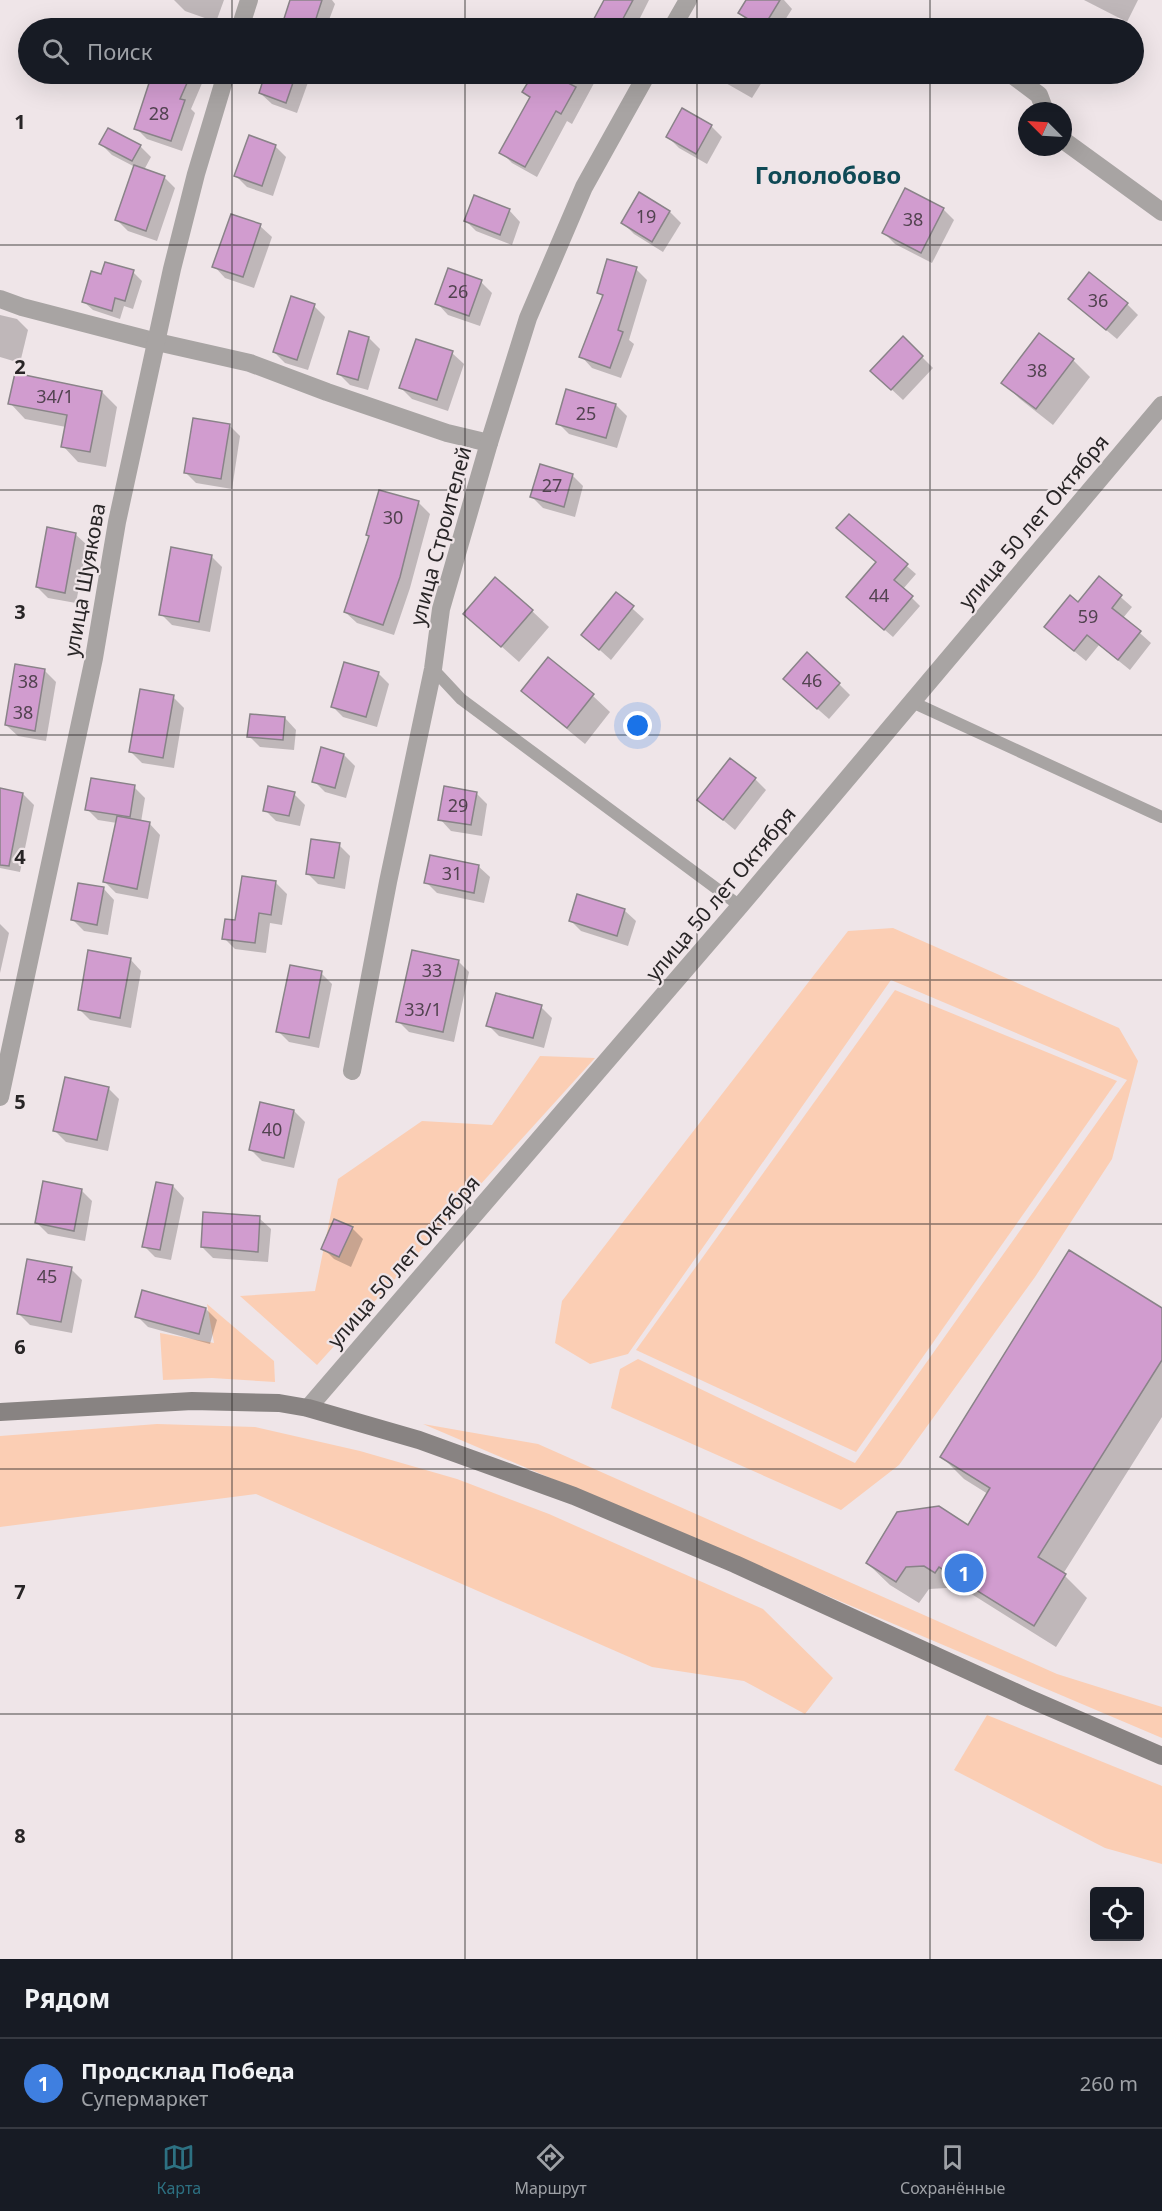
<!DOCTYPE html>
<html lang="ru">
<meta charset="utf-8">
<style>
body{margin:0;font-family:"Noto Sans",sans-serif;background:#20242c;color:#f1f3f6}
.controls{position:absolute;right:18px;bottom:18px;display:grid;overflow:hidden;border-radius:6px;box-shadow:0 6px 24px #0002}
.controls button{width:54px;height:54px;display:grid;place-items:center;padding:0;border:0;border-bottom:2px solid #363941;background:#171b24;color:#f1f3f6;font:30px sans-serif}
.compass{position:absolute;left:1018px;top:102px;width:54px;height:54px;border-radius:50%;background:#171b24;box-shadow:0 6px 24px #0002;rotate:294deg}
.you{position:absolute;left:638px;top:726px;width:21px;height:21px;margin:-15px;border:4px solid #fff;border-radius:50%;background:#1a73e8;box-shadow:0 0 0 9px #1a73e833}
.badge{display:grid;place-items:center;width:39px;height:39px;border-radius:50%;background:#2d7182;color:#fff;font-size:20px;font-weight:700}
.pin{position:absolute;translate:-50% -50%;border:3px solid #fff;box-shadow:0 2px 6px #0006}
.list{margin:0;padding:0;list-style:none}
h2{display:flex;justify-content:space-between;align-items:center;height:78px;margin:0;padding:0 24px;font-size:26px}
h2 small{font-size:20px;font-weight:400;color:#9ea1a6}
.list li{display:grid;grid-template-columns:39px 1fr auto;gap:18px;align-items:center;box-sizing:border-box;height:90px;padding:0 24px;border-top:2px solid #363941}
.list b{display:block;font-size:22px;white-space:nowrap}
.list p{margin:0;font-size:20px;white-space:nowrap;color:#9ea1a6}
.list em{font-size:20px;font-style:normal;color:#9ea1a6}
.icon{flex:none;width:33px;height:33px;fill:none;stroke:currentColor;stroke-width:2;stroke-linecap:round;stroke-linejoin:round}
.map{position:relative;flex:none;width:1162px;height:1959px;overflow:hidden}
.search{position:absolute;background:#171b24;box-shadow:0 6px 24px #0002;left:18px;right:18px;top:18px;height:66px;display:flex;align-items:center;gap:15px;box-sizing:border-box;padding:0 21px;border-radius:33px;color:#9ea1a6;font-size:22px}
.sheet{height:168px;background:#171b24}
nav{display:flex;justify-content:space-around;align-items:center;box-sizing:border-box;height:84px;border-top:2px solid #363941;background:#171b24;font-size:16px;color:#9ea1a6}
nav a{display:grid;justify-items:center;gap:3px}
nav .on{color:#2d7182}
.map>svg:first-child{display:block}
</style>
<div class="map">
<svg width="1162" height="1959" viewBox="0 0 1162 1959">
<rect width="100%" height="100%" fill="#efe5e8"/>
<g fill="#fbceb4">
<polygon points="893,928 1119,1028 1138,1061 1112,1159 1035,1277 899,1465 841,1510 611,1408 620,1369 638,1359 855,1463 1127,1080 891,980 628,1354 590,1364 555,1343 562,1301 848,931"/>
<polygon points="895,990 1117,1081 856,1452 636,1350"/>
<polygon points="540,1056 595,1058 317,1365 240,1296 315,1291 338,1179 422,1121 492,1125"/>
<polygon points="207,1304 274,1361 275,1382 212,1378 163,1380 160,1333 214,1343"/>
<polygon points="157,1424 255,1427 360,1451 457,1479 549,1514 763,1609 833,1678 805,1714 744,1681 652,1667 256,1494 0,1527 0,1436"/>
<polygon points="423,1424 538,1444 1057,1674 1162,1707 1162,1738"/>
<polygon points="987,1715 1162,1786 1162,1864 1105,1848 954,1770"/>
</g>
<g fill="#0003">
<polygon points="174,0 224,0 216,22 185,11"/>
<polygon points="292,0 332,0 335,4 326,28 282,28"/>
<polygon points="606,0 649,0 637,24 635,23 632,28 591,28"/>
<polygon points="748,0 784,0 792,9 780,28 738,28 745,18 740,13"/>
<polygon points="1084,0 1138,0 1127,22"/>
<polygon points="389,18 409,28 383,28"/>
<polygon points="154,74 206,74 191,109 195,113 182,151 147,139 136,128"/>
<polygon points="267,74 311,74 297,113 272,104 260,93"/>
<polygon points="535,74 548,74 560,80 563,74 609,74 607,78 599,74 572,124 567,121 537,177 512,163 501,152 530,98 524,92"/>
<polygon points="716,74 767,74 752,98 724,82"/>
<polygon points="711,126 722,137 707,164 679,148 668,137"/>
<polygon points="101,144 140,146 151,157 144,170 164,177 175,188 157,241 128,231 117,220 135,167 112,155"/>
<polygon points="275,146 286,157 273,196 247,187 236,176"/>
<polygon points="640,194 670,212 681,223 663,252 634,234 623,223"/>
<polygon points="943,209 954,220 932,263 895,244 884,233"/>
<polygon points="509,210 520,222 512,245 476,231 465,220"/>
<polygon points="232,216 260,226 272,237 254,288 225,278 214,266"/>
<polygon points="636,269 647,280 629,340 634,344 621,378 592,368 581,356 603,297 599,292"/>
<polygon points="133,272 142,281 133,309 124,306 120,319 93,310 84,302 102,276"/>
<polygon points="481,282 492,293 480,326 448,315 437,303"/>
<polygon points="1127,304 1138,315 1117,339 1081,309"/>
<polygon points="314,306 325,317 308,370 285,363 274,352"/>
<polygon points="0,315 17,319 28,330 20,363 0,357"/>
<polygon points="350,333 369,338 380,349 368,390 350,385 339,374"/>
<polygon points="903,338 933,368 903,400 872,371"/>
<polygon points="452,353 464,364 448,411 412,399 401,388"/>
<polygon points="1073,360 1090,377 1053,425 1020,399 1003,383"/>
<polygon points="102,392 117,407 106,467 78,462 63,446 66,427 25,419 10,403"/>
<polygon points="616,405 627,416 617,448 569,434 558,423"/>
<polygon points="229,425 240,436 232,489 196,483 185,472"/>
<polygon points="572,475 583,486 575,517 543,508 532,497"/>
<polygon points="380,492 419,503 430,514 410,588 394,635 357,623 345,612 370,537"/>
<polygon points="849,516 916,574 903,589 920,606 893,637 856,605 877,562"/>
<polygon points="75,534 87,545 76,603 48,598 37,587"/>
<polygon points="211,556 222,567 210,632 172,625 161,614"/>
<polygon points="1099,578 1132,607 1123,618 1151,643 1130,670 1099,645 1086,661 1057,637 1078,604"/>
<polygon points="616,594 644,619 611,660 583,635"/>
<polygon points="532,611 549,627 519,662 465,614"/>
<polygon points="548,659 593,696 610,712 585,744 540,707 523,691"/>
<polygon points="44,670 56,682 46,741 18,736 6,725"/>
<polygon points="378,673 389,684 377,727 343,717 332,706"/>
<polygon points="839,684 850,695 829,719 796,690"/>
<polygon points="173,697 184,708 174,768 142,763 131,752"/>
<polygon points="285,718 296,730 294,750 260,747 249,736"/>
<polygon points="344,755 355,766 346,798 325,792 314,781"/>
<polygon points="755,779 766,790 735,830 699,800"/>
<polygon points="134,787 145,798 141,822 149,823 160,835 148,899 116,893 105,882 117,823 98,820 87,809"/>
<polygon points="0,790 23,794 34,805 20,872 0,868"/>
<polygon points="476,793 487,804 482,836 451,831 440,819"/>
<polygon points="294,794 305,805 300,826 276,821 265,810"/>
<polygon points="339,845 350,856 345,889 318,884 307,873"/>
<polygon points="478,866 490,877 484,903 437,893 426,882"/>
<polygon points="276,883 287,894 282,925 270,923 266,953 235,949 224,938 236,922"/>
<polygon points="103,888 114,900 108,935 84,931 73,920"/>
<polygon points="624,910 636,921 628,946 581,931 570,920"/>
<polygon points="0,924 9,933 0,973"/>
<polygon points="130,959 141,971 131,1028 90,1020 79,1009"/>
<polygon points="458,961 469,972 454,1042 409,1032 398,1021"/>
<polygon points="321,973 332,984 319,1048 289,1042 278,1031"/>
<polygon points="541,1007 552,1018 544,1048 499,1036 488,1025"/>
<polygon points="108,1088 119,1099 108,1151 66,1142 54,1130"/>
<polygon points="294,1111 305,1122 294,1168 262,1161 251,1150"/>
<polygon points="173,1186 184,1198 171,1260 155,1257 144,1246"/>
<polygon points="81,1190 92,1201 85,1241 48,1234 37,1223"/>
<polygon points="259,1218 271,1229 268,1262 213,1258 202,1247"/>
<polygon points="352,1228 363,1239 351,1267 334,1259 323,1248"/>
<polygon points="71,1269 82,1280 72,1333 30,1325 19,1314"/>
<polygon points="206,1309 217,1320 210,1344 148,1327 137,1316"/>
<polygon points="1162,1310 1162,1417 1063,1574 1087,1598 1056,1647 962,1588 958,1594 947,1588 929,1589 919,1603 890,1585 867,1563 969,1527 988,1494 964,1479 942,1457"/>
</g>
<g fill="#d19ccf" stroke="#898388" stroke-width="1.5">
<polygon points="290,0 322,0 313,28 281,28"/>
<polygon points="604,0 633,0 618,28 589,28"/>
<polygon points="746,0 780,0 763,28 738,13"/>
<polygon points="152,74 191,74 180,99 185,100 171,141 134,129"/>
<polygon points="265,74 296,74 286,103 259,93"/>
<polygon points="533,74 551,74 576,87 561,114 556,111 525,167 499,153 530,97 522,92"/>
<polygon points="682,108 712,125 696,154 666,137"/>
<polygon points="108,128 141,145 132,161 99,144"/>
<polygon points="249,135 276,145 262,186 234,176"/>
<polygon points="134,165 165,176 146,231 115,220"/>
<polygon points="905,188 944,208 921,253 882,233"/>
<polygon points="639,192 670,211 652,242 621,223"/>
<polygon points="474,195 510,209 500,235 464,221"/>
<polygon points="231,214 261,224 243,277 212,267"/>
<polygon points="607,259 637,267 618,330 623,332 610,368 579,357 603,295 597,293"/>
<polygon points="105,262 134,270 125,301 115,298 112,311 82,302 91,271 101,274"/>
<polygon points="448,268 482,280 469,316 435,304"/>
<polygon points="1089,272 1128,303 1106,330 1068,299"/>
<polygon points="291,296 315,304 297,360 273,352"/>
<polygon points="349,331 369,337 358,380 337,374"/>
<polygon points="1039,333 1074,359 1036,409 1001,383"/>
<polygon points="903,336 923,356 891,390 870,371"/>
<polygon points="416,339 453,351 437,400 399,388"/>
<polygon points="15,373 102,391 90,452 61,447 67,415 8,404"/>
<polygon points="566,389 616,404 606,438 556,424"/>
<polygon points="193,418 230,424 221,479 184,473"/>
<polygon points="540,464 573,474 564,507 530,497"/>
<polygon points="379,490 419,501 400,577 383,625 344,612 369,536 366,535"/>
<polygon points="849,514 908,564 894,580 913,596 884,630 846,597 876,562 836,528"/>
<polygon points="47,527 76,533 65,593 36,587"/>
<polygon points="171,547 212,555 199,622 159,615"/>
<polygon points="1099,576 1122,595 1112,608 1141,631 1118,660 1087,635 1074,651 1044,627 1070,595 1078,602"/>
<polygon points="495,577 533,610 501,647 463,614"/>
<polygon points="616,592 634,606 599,650 581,635"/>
<polygon points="807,652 840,683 817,709 783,679"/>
<polygon points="548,657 594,694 567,728 521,691"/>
<polygon points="344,662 379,672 366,717 331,707"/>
<polygon points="15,664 45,669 35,731 5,725"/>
<polygon points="140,689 174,695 163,758 129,752"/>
<polygon points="250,714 285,717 283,740 247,737"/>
<polygon points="321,747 344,754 335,788 312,782"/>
<polygon points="730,758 756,778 723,820 697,800"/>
<polygon points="91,778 135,785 130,817 85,810"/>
<polygon points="268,786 295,792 289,816 263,811"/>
<polygon points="444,786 477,792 471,825 438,820"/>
<polygon points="0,788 23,793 9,866 0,865"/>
<polygon points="117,816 150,822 137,889 103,882"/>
<polygon points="311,839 340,843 334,878 306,874"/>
<polygon points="430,855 479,865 474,893 424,883"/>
<polygon points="242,876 276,881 271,915 259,913 255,943 222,939 225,919 235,920"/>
<polygon points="78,883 104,887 97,925 71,920"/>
<polygon points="577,894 625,909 617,936 569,921"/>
<polygon points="88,950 131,958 120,1018 78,1010"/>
<polygon points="412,950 459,960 443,1032 396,1022"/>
<polygon points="290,965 322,971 309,1038 276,1032"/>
<polygon points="496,993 542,1005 533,1038 486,1026"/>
<polygon points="65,1077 109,1087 97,1140 53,1131"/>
<polygon points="260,1102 294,1110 284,1158 249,1150"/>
<polygon points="43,1181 82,1189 74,1231 35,1223"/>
<polygon points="156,1182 173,1185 160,1250 142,1247"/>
<polygon points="203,1212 260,1216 258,1252 201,1247"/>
<polygon points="334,1219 353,1227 339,1257 321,1249"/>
<polygon points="1069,1250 1162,1308 1162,1360 1038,1557 1066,1574 1034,1626 939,1567 935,1573 924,1566 906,1567 896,1582 866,1563 897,1512 939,1506 968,1525 990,1488 940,1457"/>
<polygon points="27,1259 72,1267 61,1322 17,1314"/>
<polygon points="142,1290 206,1308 199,1334 135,1317"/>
</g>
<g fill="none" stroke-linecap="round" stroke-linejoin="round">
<g stroke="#a8a4a3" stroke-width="12">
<polyline points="433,669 461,699 740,906"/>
<polyline points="912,702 1162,817"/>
</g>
<g stroke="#a8a4a3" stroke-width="18">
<polyline points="240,28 249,0"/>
<polyline points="672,28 688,0"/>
<polyline points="1011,74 1039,95 1045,111"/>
<polyline points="1063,140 1162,212"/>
<polyline points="0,299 22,307 157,342 250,363 327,392 447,433 489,443"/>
<polyline points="352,1071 388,882 433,669 441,609 489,443 528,318 584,187 647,74"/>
<polyline points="0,1097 94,658 117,522 172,269 196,174 226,74"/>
<polyline points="308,1408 740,906 1162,405"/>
</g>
<polyline stroke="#888382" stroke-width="18" points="0,1412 192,1401 279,1403 308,1408 419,1440 574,1496 735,1564 1028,1698 1162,1756"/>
</g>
<path fill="none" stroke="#282526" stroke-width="1.5" stroke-opacity="0.55" d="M232,0V28M465,0V28M697,0V28M930,0V28M232,74V1959M465,74V1959M697,74V1959M930,74V1959M0,245H1162M0,490H1162M0,735H1162M0,980H1162M0,1224H1162M0,1469H1162M0,1714H1162"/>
<g text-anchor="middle" stroke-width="4.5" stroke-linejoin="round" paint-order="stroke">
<g font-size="18" fill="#524350">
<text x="159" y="120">28</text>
<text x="646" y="223">19</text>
<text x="913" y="226">38</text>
<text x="458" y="298">26</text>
<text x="1098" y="307">36</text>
<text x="1037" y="377">38</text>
<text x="55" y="403">34/1</text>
<text x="586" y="420">25</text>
<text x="552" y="492">27</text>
<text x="393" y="524">30</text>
<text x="879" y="602">44</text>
<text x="1088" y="623">59</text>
<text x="812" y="687">46</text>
<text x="28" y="688">38</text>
<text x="23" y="719">38</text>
<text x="458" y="812">29</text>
<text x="452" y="880">31</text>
<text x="432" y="977">33</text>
<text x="423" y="1016">33/1</text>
<text x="272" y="1136">40</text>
<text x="47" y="1283">45</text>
</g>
<g font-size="21" fill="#282526" stroke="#efe5e8">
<text transform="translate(1034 522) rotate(-50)" y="7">улица 50 лет Октября</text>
<text transform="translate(441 536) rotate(-75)" y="7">улица Строителей</text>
<text transform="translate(85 580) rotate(-80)" y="7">улица Шуякова</text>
<text transform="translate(721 894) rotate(-50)" y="7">улица 50 лет Октября</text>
<text transform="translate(404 1262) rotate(-49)" y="7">улица 50 лет Октября</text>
</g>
<g font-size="24" font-weight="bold" fill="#0f4955" stroke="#efe5e8">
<text x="828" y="184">Гололобово</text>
</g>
</g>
<g font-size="20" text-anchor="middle" font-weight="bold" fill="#282526" stroke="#efe5e8" stroke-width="4.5" stroke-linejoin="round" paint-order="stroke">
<text x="20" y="129">1</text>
<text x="20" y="374">2</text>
<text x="20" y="619">3</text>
<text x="20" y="864">4</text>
<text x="20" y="1109">5</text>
<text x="20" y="1354">6</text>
<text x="20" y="1599">7</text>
<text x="20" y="1843">8</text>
</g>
</svg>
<div class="controls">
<button><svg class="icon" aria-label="locate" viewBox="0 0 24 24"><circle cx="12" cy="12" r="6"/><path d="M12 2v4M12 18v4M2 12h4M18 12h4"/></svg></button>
</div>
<svg class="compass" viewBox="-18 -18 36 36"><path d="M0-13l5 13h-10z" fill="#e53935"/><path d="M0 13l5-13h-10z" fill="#9ea1a6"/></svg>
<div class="you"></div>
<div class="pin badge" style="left:964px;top:1573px;background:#3f7fe0">1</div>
<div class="search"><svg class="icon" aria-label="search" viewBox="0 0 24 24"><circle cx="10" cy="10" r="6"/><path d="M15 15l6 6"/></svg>Поиск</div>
</div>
<section class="sheet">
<h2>Рядом<small></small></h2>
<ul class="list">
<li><span class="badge" style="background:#3f7fe0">1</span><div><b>Продсклад Победа</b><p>Супермаркет</p></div><em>260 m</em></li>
</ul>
</section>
<nav>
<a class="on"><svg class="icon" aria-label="map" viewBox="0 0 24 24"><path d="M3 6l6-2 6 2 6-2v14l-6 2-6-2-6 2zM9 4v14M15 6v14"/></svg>Карта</a>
<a><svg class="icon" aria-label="directions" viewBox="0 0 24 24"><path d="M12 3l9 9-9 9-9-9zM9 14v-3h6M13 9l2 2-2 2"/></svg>Маршрут</a>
<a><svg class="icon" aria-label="saved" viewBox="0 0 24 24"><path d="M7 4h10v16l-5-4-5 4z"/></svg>Сохранённые</a>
</nav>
